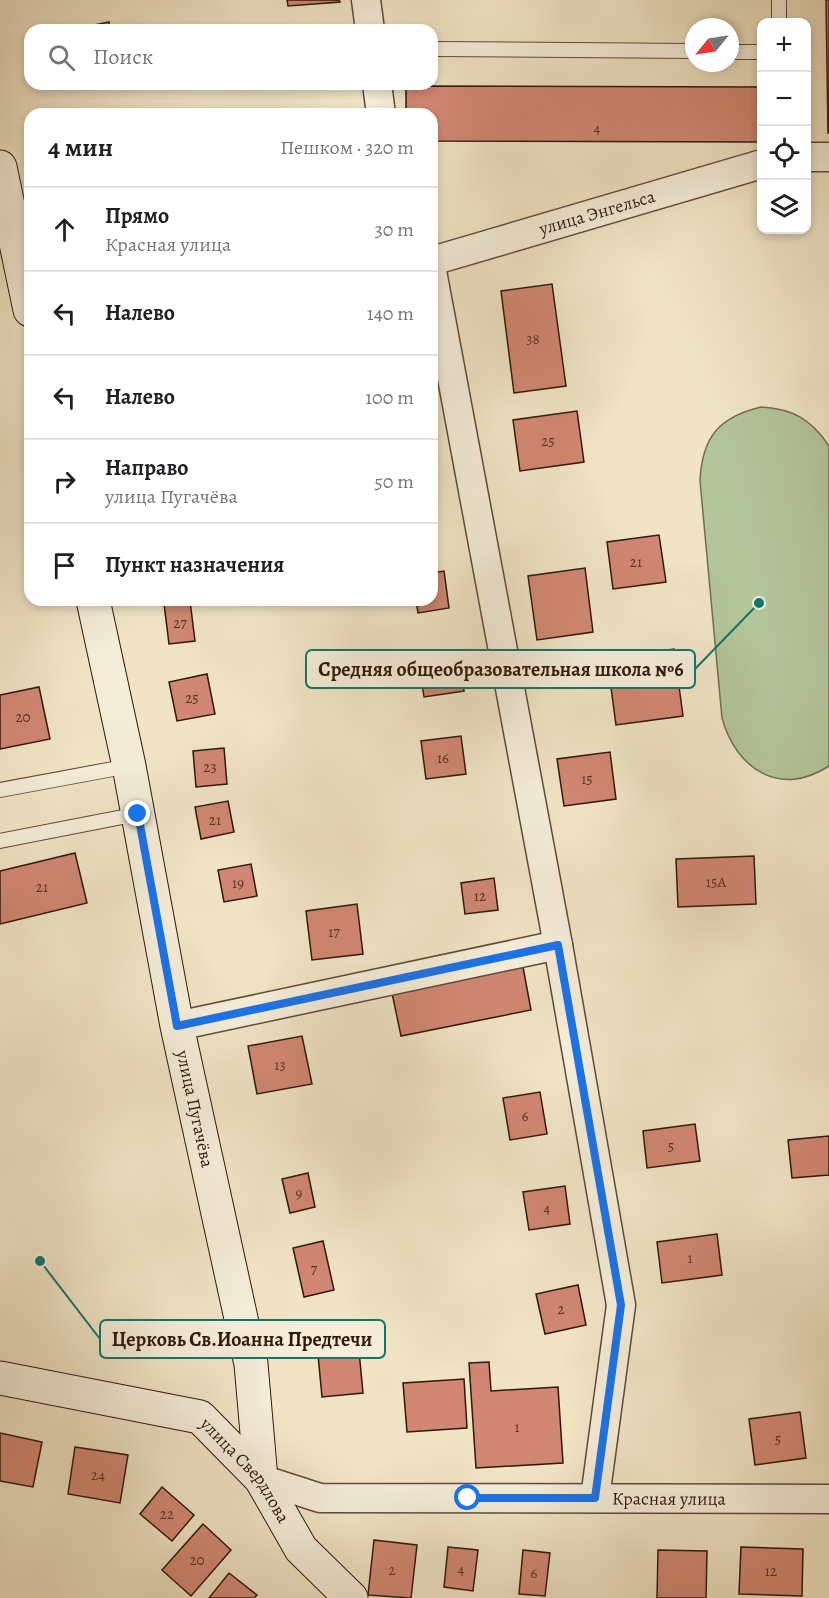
<!DOCTYPE html>
<html lang="ru">
<meta charset="utf-8">
<style>
body{margin:0;font-family:Alegreya,serif;background:#f2f2f2;color:#202124}
.controls{position:absolute;right:18px;top:18px;display:grid;overflow:hidden;border-radius:12px;box-shadow:0 3px 9px #0003}
.controls button{width:54px;height:54px;display:grid;place-items:center;padding:0;border:0;border-bottom:2px solid #e0e0e0;background:#fff;color:#202124;font:30px sans-serif}
.compass{position:absolute;left:685px;top:18px;width:54px;height:54px;border-radius:50%;background:#fff;box-shadow:0 3px 9px #0003;rotate:240deg}
.stop{position:absolute;width:18px;height:18px;margin:-14px;border:4px solid #1a73e8;border-radius:50%;background:#fff}
.stop.end{background:#1a73e8;border-color:#fff;box-shadow:0 2px 6px #0008}
.list{margin:0;padding:0;list-style:none}
h2{display:flex;justify-content:space-between;align-items:center;height:78px;margin:0;padding:0 24px;font-size:26px}
h2 small{font-size:20px;font-weight:400;color:#757577}
.list li{display:grid;grid-template-columns:39px 1fr auto;gap:18px;align-items:center;box-sizing:border-box;height:84px;padding:0 24px;border-top:2px solid #e0e0e0}
.list b{display:block;font-size:22px;white-space:nowrap}
.list p{margin:0;font-size:20px;white-space:nowrap;color:#757577}
.list em{font-size:20px;font-style:normal;color:#757577}
.icon{flex:none;width:33px;height:33px;fill:none;stroke:currentColor;stroke-width:2;stroke-linecap:round;stroke-linejoin:round}
.map{position:relative;flex:none;width:829px;height:1598px;overflow:hidden}
.search{position:absolute;background:#fff;box-shadow:0 3px 9px #0003;left:24px;top:24px;width:414px;height:66px;display:flex;align-items:center;gap:15px;box-sizing:border-box;padding:0 21px;border-radius:18px;color:#757577;font-size:22px}
.panel{position:absolute;background:#fff;box-shadow:0 3px 9px #0003;left:24px;top:108px;width:414px;height:498px;border-radius:18px}
.map>svg:first-child{display:block}
</style>
<div class="map">
<svg width="829" height="1598" viewBox="0 0 829 1598">
<rect width="100%" height="100%" fill="#f0e4c5"/>
<filter id="stains"><feTurbulence type="fractalNoise" baseFrequency=".00333" numOctaves="4"/><feColorMatrix values="0 0 0 0 .2 0 0 0 0 .09 0 0 0 0 .02 0 0 0 .5 -.17"/></filter>
<radialGradient id="worn" r=".72"><stop offset=".6" stop-color="#630" stop-opacity="0"/><stop offset="1" stop-color="#630" stop-opacity=".3"/></radialGradient>
<path fill="#b4c59a" stroke="#726e52" stroke-width="1.5" d="M761,407C793,409 811,419 829,446V766C780,798 736,769 722,718L700,481C702,437 719,417 761,407Z"/>
<g fill="#d18773" stroke="#2f170a" stroke-width="1.5">
<polygon points="287,0 339,0 340,2 288,6"/>
<polygon points="826,0 829,0 829,133 828,133"/>
<polygon points="109,22 110,30 71,30"/>
<polygon points="406,86 762,87 762,142 432,141 432,114 406,114"/>
<polygon points="552,284 566,386 514,393 501,291"/>
<polygon points="577,411 584,462 520,471 513,420"/>
<polygon points="659,535 666,582 613,589 607,542"/>
<polygon points="585,568 593,632 537,640 528,576"/>
<polygon points="444,571 449,608 418,613 416,600 432,600 432,573"/>
<polygon points="190,601 195,641 169,644 164,604"/>
<polygon points="674,649 683,716 616,725 607,658"/>
<polygon points="458,653 464,691 424,697 418,660"/>
<polygon points="207,674 215,714 177,721 169,682"/>
<polygon points="39,687 50,739 0,749 0,695"/>
<polygon points="461,736 466,774 426,779 421,741"/>
<polygon points="224,748 227,784 196,787 193,751"/>
<polygon points="610,752 616,799 564,806 557,759"/>
<polygon points="228,801 234,832 201,839 195,807"/>
<polygon points="75,853 87,903 0,924 0,871"/>
<polygon points="754,856 756,904 678,907 676,859"/>
<polygon points="251,864 257,896 224,902 218,870"/>
<polygon points="494,878 498,910 465,914 461,883"/>
<polygon points="357,904 363,954 312,960 306,911"/>
<polygon points="523,967 531,1010 401,1036 392,993"/>
<polygon points="302,1036 312,1084 257,1094 248,1046"/>
<polygon points="540,1092 547,1134 510,1140 503,1098"/>
<polygon points="695,1124 700,1161 647,1168 643,1131"/>
<polygon points="829,1136 829,1175 792,1178 788,1140"/>
<polygon points="308,1173 315,1207 290,1213 282,1179"/>
<polygon points="565,1186 570,1224 529,1230 523,1192"/>
<polygon points="717,1234 722,1275 662,1283 657,1242"/>
<polygon points="323,1241 334,1290 304,1297 293,1248"/>
<polygon points="578,1285 586,1325 545,1334 536,1294"/>
<polygon points="357,1330 363,1393 322,1397 316,1334"/>
<polygon points="489,1362 491,1391 558,1387 563,1463 476,1468 469,1363"/>
<polygon points="464,1379 467,1428 407,1432 403,1383"/>
<polygon points="800,1412 806,1458 755,1465 749,1419"/>
<polygon points="0,1433 42,1442 33,1487 0,1481"/>
<polygon points="75,1447 128,1455 120,1503 68,1494"/>
<polygon points="162,1487 194,1515 172,1541 140,1514"/>
<polygon points="203,1524 231,1550 191,1596 162,1570"/>
<polygon points="374,1540 417,1545 411,1598 368,1595"/>
<polygon points="448,1547 478,1550 473,1591 444,1587"/>
<polygon points="741,1547 803,1549 802,1596 739,1594"/>
<polygon points="523,1550 550,1553 545,1596 519,1594"/>
<polygon points="658,1550 707,1551 706,1598 657,1598"/>
<polygon points="229,1573 257,1595 254,1598 209,1598"/>
</g>
<g fill="none" stroke-linecap="round" stroke-linejoin="round">
<g stroke="#5f4a39" stroke-width="16">
<g id="lane">
<polyline points="779,22 779,1"/>
<polyline points="432,49 694,51"/>
<polyline points="730,52 762,52"/>
<polyline points="0,790 129,766"/>
<polyline points="0,841 138,814"/>
</g>
</g>
<g stroke="#5f4a39" stroke-width="31">
<g id="street">
<polyline points="366,0 370,30"/>
<polyline points="377,84 381,114"/>
<polyline points="806,157 829,157"/>
<path id="s1" d="M432,261L762,164"/>
<polyline points="432,271 558,945 621,1305 595,1498"/>
<polyline points="177,1026 558,945"/>
<path id="s2" d="M261,1479L320,1498L829,1499"/>
</g>
</g>
<g stroke="#2f170a" stroke-width="35">
<g id="secondary">
<polyline points="0,167 30,310"/>
<path id="s3" d="M93,600L129,766L177,1026L251,1364L261,1479"/>
<path id="s4" d="M0,1378L200,1417L261,1479L301,1549L351,1598"/>
</g>
</g>
<use href="#lane" stroke="#f5edd9" stroke-width="14"/>
<use href="#street" stroke="#f5edd9" stroke-width="28"/>
<use href="#secondary" stroke="#f5edd9" stroke-width="33"/>
</g>
<g fill="none" stroke-linecap="round" stroke-linejoin="round">
<polyline stroke="#1a73e8" stroke-width="8" points="138,814 177,1026 558,945 621,1305 595,1498 468,1498"/>
</g>
<g text-anchor="middle" stroke-width="4.5" stroke-linejoin="round" paint-order="stroke">
<g font-size="15" fill="#583324">
<text x="597" y="133">4</text>
<text x="533" y="344">38</text>
<text x="548" y="446">25</text>
<text x="636" y="567">21</text>
<text x="180" y="628">27</text>
<text x="192" y="703">25</text>
<text x="23" y="722">20</text>
<text x="443" y="763">16</text>
<text x="210" y="772">23</text>
<text x="587" y="784">15</text>
<text x="215" y="825">21</text>
<text x="716" y="887">15А</text>
<text x="238" y="888">19</text>
<text x="42" y="892">21</text>
<text x="480" y="901">12</text>
<text x="334" y="937">17</text>
<text x="280" y="1070">13</text>
<text x="525" y="1121">6</text>
<text x="671" y="1151">5</text>
<text x="299" y="1198">9</text>
<text x="547" y="1213">4</text>
<text x="690" y="1263">1</text>
<text x="314" y="1274">7</text>
<text x="561" y="1314">2</text>
<text x="517" y="1432">1</text>
<text x="778" y="1444">5</text>
<text x="98" y="1480">24</text>
<text x="167" y="1519">22</text>
<text x="197" y="1565">20</text>
<text x="461" y="1574">4</text>
<text x="392" y="1575">2</text>
<text x="771" y="1576">12</text>
<text x="534" y="1578">6</text>
</g>
<g font-size="18" fill="#2f170a" stroke="#f5edd9">
<text dy="6" stroke="none"><textPath href="#s1" startOffset="172">улица Энгельса</textPath></text>
<text dy="6" stroke="none"><textPath href="#s3" startOffset="519">улица Пугачёва</textPath></text>
<text dy="6" stroke="none"><textPath href="#s4" startOffset="274">улица Свердлова</textPath></text>
<text dy="6" stroke="none"><textPath href="#s2" startOffset="411">Красная улица</textPath></text>
</g>
</g>
<path fill="none" stroke="#0f766e" stroke-width="2" d="M759 603L695 669M40 1261L100 1339"/>
<g fill="#0f766e" stroke="#f5edd9" stroke-width="2">
<circle cx="759" cy="603" r="6"/>
<circle cx="40" cy="1261" r="6"/>
</g>
<g fill="#f5edd9" stroke="#0f766e" stroke-width="2">
<rect x="306" y="650" width="389" height="38" rx="6"/>
<rect x="100" y="1320" width="285" height="38" rx="6"/>
</g>
<g font-size="20" text-anchor="middle" font-weight="bold" fill="#2f170a">
<text x="501" y="676">Средняя общеобразовательная школа №6</text>
<text x="242" y="1346">Церковь Св.Иоанна Предтечи</text>
</g>
<rect width="100%" height="100%" filter="url(#stains)"/>
<rect width="100%" height="100%" fill="url(#worn)"/>
</svg>
<div class="controls">
<button>+</button>
<button>−</button>
<button><svg class="icon" aria-label="locate" viewBox="0 0 24 24"><circle cx="12" cy="12" r="6"/><path d="M12 2v4M12 18v4M2 12h4M18 12h4"/></svg></button>
<button><svg class="icon" aria-label="layers" viewBox="0 0 24 24"><path d="M12 4l9 5-9 5-9-5zM3 14l9 5 9-5"/></svg></button>
</div>
<svg class="compass" viewBox="-18 -18 36 36"><path d="M0-13l5 13h-10z" fill="#e53935"/><path d="M0 13l5-13h-10z" fill="#757577"/></svg>
<div class="stop" style="left:468px;top:1498px"></div>
<div class="stop end" style="left:138px;top:814px"></div>
<div class="search"><svg class="icon" aria-label="search" viewBox="0 0 24 24"><circle cx="10" cy="10" r="6"/><path d="M15 15l6 6"/></svg>Поиск</div>
<section class="panel">
<h2>4 мин<small>Пешком · 320 m</small></h2>
<ul class="list">
<li><svg class="icon" aria-label="ahead" viewBox="0 0 24 24"><path d="M12 20V5M6 11l6-6 6 6"/></svg><div><b>Прямо</b><p>Красная улица</p></div><em>30 m</em></li>
<li><svg class="icon" aria-label="left" viewBox="0 0 24 24"><path d="M17 20v-9H6M10 6l-5 5 5 5"/></svg><div><b>Налево</b></div><em>140 m</em></li>
<li><svg class="icon" aria-label="left" viewBox="0 0 24 24"><path d="M17 20v-9H6M10 6l-5 5 5 5"/></svg><div><b>Налево</b></div><em>100 m</em></li>
<li><svg class="icon" aria-label="right" viewBox="0 0 24 24"><path d="M7 20v-9h11M14 6l5 5-5 5"/></svg><div><b>Направо</b><p>улица Пугачёва</p></div><em>50 m</em></li>
<li><svg class="icon" aria-label="arrive" viewBox="0 0 24 24"><path d="M6 21V4h12l-3 4 3 4H6"/></svg><div><b>Пункт назначения</b></div></li>
</ul>
</section>
</div>
